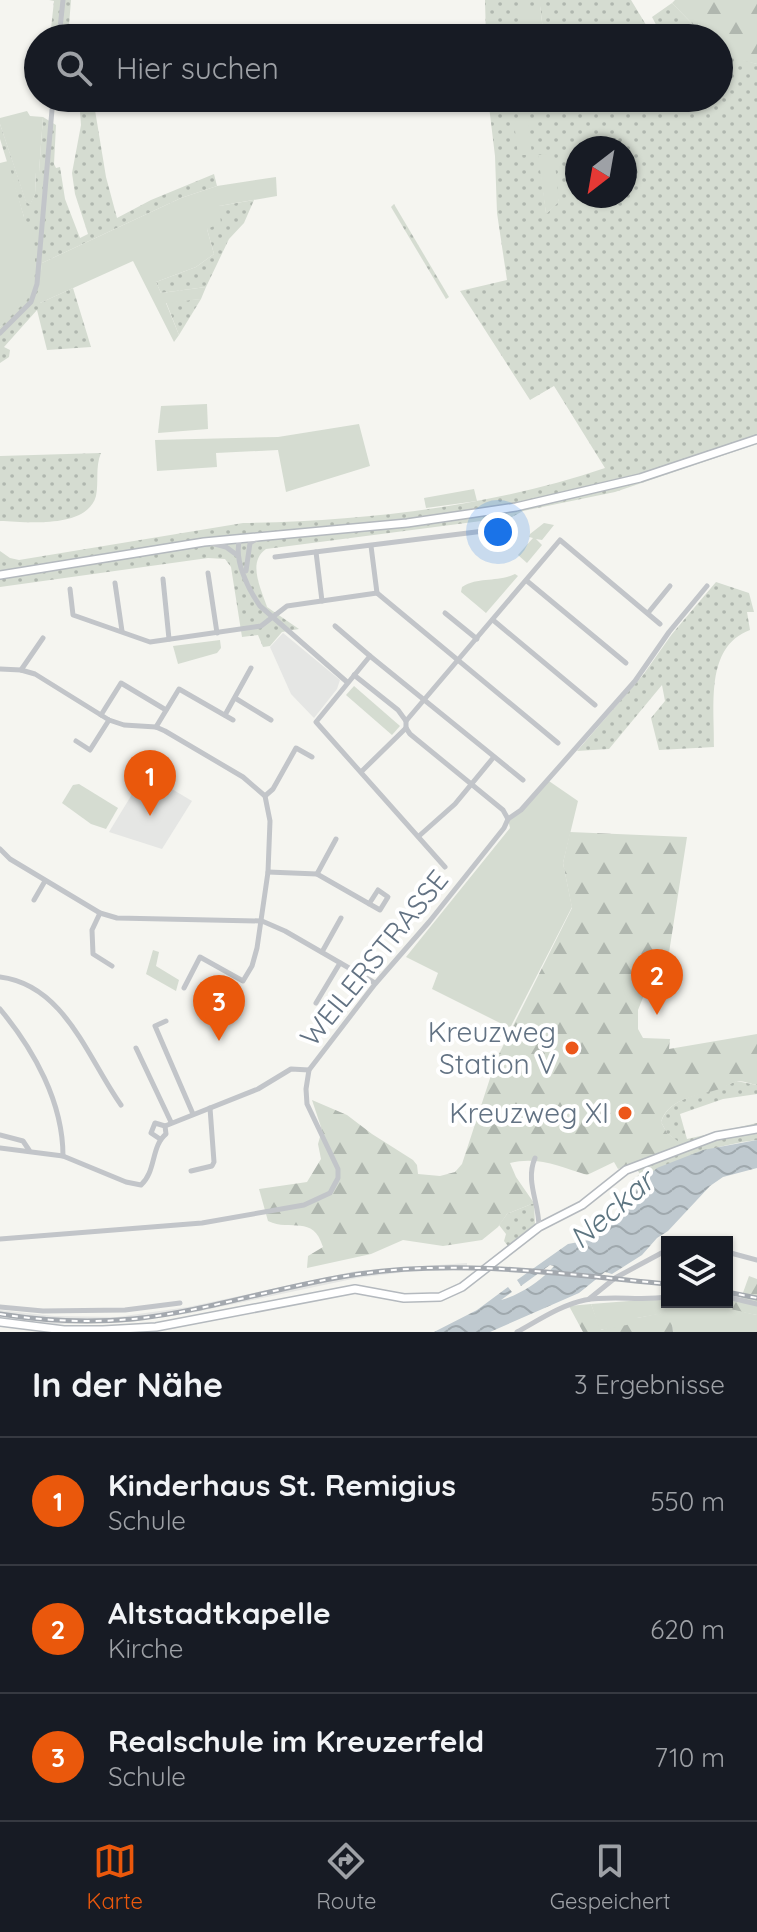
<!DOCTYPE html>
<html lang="de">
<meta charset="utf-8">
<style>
body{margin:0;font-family:Quicksand,sans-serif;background:#20242c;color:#f1f3f6}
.controls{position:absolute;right:24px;bottom:24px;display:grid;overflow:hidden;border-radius:0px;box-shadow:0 2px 6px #0004}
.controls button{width:72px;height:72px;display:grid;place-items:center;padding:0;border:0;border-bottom:2px solid #363941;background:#171b24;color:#f1f3f6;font:40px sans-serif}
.compass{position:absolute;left:565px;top:136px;width:72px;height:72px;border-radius:50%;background:#171b24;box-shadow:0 2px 6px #0004;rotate:211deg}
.you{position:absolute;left:498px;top:532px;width:28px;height:28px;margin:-20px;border:6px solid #fff;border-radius:50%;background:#1a73e8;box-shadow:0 0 0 12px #1a73e833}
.badge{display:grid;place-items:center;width:52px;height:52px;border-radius:50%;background:#ea580c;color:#fff;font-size:26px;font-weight:700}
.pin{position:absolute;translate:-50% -66px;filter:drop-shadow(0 2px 4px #0008)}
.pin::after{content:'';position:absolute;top:42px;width:28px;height:24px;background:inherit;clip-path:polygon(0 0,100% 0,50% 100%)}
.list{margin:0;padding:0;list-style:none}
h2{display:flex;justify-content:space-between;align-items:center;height:104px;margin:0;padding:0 32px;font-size:34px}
h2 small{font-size:26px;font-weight:400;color:#9ea1a6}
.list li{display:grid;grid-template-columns:52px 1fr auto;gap:24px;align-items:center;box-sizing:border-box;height:128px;padding:0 32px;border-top:2px solid #363941}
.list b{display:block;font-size:30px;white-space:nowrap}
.list p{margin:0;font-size:26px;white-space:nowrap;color:#9ea1a6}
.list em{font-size:26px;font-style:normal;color:#9ea1a6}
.icon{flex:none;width:44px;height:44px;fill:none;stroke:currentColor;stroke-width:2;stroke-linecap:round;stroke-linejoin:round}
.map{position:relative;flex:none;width:757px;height:1332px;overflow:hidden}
.search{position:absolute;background:#171b24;box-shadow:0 2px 6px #0004;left:24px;right:24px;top:24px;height:88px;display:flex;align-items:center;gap:20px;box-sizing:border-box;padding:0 28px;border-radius:44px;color:#9ea1a6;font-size:30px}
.sheet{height:488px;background:#171b24}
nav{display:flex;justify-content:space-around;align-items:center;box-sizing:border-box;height:112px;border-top:2px solid #363941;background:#171b24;font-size:22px;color:#9ea1a6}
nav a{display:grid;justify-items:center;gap:4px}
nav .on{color:#ea580c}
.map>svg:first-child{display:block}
</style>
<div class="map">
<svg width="757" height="1332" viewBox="0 0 757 1332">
<defs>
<pattern id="grass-dots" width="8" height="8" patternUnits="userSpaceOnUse" patternTransform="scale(2)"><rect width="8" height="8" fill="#d5dcd1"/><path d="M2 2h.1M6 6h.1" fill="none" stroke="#b0b7af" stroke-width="1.8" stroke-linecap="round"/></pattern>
<pattern id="forest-firs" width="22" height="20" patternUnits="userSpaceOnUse" patternTransform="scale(2)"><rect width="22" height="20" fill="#d5dcd1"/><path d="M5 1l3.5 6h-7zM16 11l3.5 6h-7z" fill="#b0b7af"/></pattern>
<pattern id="water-waves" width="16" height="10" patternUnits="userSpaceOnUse" patternTransform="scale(2)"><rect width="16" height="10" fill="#bfc9cf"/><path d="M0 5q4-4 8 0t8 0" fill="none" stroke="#9fa8ad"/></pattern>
</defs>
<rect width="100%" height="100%" fill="#f5f5f0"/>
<g fill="#e5e6e4">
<polygon points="283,633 340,680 337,689 314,718 291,694 270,647"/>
<polygon points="145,773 192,801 162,849 109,832"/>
<polygon points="467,1263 467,1270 413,1271 357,1278 191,1313 119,1323 55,1324 0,1317 0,1310 54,1316 117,1317 188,1307 356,1271"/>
</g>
<g fill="url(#grass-dots)" fill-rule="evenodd">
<polygon points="49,0 71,0 68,38 50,38 54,1"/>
<polygon points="485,0 631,0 654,38 544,38 540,6 518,6 521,38 486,38"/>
<polygon points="672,3 706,38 694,38 683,31 678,38 663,38 652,17"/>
<path d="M719,53L757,64V444L615,492L523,511L512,517L266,549C247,562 261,589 267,607L299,629L282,632L270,646L263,647L258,635L242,637L231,567L225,559L208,558L0,587V551L10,558L19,560L243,523C364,521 490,507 605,468L554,386L530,400L460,291L507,280L497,213L495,156L488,98H719ZM577,148H625V196H577ZM539,155L559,201L547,213H546Z"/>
<polygon points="79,98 93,98 106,177 117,218 151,200 214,174 217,186 181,198 42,263 40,303 73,288 91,347 47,350 37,310 4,347 10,350 9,357 0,363 0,327 4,322 24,217 0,139 0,124 26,201 30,204 35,194 36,172 39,172 43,117 56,125 54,164 56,168 60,167 65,199 80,238 88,234 75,194 72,173 81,125"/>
<polygon points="254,200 244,223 229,239 206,287 161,293 156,282 196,267 214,254 207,229 219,206"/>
<polygon points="394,204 449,297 446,299 391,207"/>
<polygon points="201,299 179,335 166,302"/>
<path d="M101,453C95,467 99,482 96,496C87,529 27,522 0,521V456Z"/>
<path d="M716,582L749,593L754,612H747L750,630C704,647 715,708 714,747L659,750L651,718L665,701L662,685L609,749L577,751L643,675L672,634Z"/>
<path d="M736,1081L757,1085V1094L723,1099L680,1114L687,1139L757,1123V1140C721,1144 656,1161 635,1192L632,1180L640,1174L636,1168L622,1174L619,1169L676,1146L678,1142L667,1133L661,1122C670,1093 713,1094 736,1081Z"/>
<polygon points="534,1203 535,1225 508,1246 504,1241 506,1234 499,1225 507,1214"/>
</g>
<g fill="url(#forest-firs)">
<polygon points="675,0 757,0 757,64 720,55 719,38 706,38 672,3"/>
<path d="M570,832L687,837L666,972L646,990L638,1010V1029L643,1038L670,1039L669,1049L757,1034V1085C751,1084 744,1081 738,1081C732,1082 726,1087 720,1089C700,1095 668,1098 661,1122L667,1133L679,1142L676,1147L618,1169L614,1162L587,1175C561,1167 538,1156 510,1163L516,1177L534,1203L507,1214L498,1227L482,1240L443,1246L403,1240L371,1254L307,1268L308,1256L323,1247C313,1214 291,1232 268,1221L259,1189L307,1182L321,1159L318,1144L322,1130L312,1100L347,1115L372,1134L413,1160L417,1165L418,1174L440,1176L455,1172L462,1164L496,1060L572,908L563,863Z"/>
<polygon points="749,1276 757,1279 757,1315 690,1302 740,1301"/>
<polygon points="591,1304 601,1330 637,1318 672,1311 673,1332 583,1332 569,1306"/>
</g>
<g fill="#d5dcd1">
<polygon points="517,6 540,6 544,38 521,38"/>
<polygon points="27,111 30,116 43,117 39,172 36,172 35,194 30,205 26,202 0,124 0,118"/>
<polygon points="528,121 532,155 518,155 514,122"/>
<polygon points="554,154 559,202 546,214 538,155"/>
<polygon points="8,161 24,217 32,232 35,247 35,268 34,283 27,300 0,327 0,163"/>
<polygon points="276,177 277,196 219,206 221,223 207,229 214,254 196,267 156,282 161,293 206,287 201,299 166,303 179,335 174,342 133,261 40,303 34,302 39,289 42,263 181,198 217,186"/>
<polygon points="207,404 208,429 158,433 161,406"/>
<polygon points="359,424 370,466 286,492 278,450 216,453 217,467 157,471 155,440 278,437"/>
<polygon points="474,489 477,501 426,508 424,498"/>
<polygon points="544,523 554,525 542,540 536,539 542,545 527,563 518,555 533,538 529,537 530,534"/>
<path d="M515,574L518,576L486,613L461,592L462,587C480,576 496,583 515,574Z"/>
<polygon points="220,640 221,648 217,653 178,664 173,646"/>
<polygon points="354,686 400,726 392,735 346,695"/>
<polygon points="546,779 578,801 563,863 572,907 510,1028 432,989 438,973 406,957 510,828 508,819 517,814"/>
<polygon points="79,784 118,808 106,829 91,824 62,803 73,785"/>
<polygon points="153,950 159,952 156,966 179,980 176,991 146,974"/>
<polygon points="667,1298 667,1302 708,1304 757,1315 757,1332 673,1332 671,1312 637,1318 637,1323 600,1330 591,1304"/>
</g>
<path fill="url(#water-waves)" d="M757,1140V1168L723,1177L710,1186L668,1231L657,1238L642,1255L612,1274L605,1272L579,1293L490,1332H434L477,1310L508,1287L512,1292L501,1300C520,1295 542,1280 554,1266L550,1265L521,1286L517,1280L568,1244L589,1240L629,1202L642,1181L657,1168L703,1150Z"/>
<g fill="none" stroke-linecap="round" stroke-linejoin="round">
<g stroke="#b4b9be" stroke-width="10">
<g id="secondary">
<polyline points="0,575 204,542 407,523 516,507 640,478 757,439"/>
<polyline points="0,1322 64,1330 103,1330 156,1327 355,1289 404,1298 440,1297 462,1287 539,1227 582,1205 626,1170 716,1136 757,1129"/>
</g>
</g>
<g stroke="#c2c5c9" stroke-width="5">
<polyline points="59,38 63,0"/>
<polyline points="0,333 31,302 37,284 53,98"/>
<path d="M240,538C233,559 248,589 260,606L347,682"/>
<polyline points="211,543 226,547 237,555"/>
<polyline points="371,546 377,593"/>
<polyline points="316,552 322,601"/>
<polyline points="275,557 484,531"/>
<polyline points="246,571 250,543 258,538"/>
<polyline points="208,573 217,633"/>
<polyline points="163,579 169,639"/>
<polyline points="527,581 626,663"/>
<polyline points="115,583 122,631"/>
<polyline points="70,589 73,615 150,642 261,626 287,606 377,593"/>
<polyline points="377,593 558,743"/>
<polyline points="445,613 477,639"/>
<polyline points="648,613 670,586"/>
<polyline points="493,620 595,705"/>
<polyline points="335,626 370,656"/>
<polyline points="0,669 21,670 35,674 109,720 124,725 156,727 165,731 243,777 265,796 270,821 268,872 257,948 252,966 243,981 200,957 184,988"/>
<polyline points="21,670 43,638"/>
<polyline points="354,675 398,710 406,721"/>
<polyline points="235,698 271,720"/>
<polyline points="101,715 121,683 166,710"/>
<polyline points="225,715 251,668"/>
<polyline points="156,727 179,689 233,720"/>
<polyline points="406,728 406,721 560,540 660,624"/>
<polyline points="406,728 410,734 503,810 508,819"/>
<polyline points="76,741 90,750 109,720"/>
<polyline points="362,771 406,728"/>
<polyline points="265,796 273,789 296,748 312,757"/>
<polyline points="419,836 455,804 493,758"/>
<polyline points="0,849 10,859 100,913 117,918 262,921 285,931 375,983"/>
<polyline points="445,867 316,722 370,656 523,780"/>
<polyline points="268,872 317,874 380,910 388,897 378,890 369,904"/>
<polyline points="317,874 336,839"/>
<polyline points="34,900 45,881"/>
<polyline points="100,913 92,930 93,954 112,966"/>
<polyline points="322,952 341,918"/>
<path d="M0,977C65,985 88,1059 121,1105"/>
<polyline points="316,1003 340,963"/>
<path d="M0,1009C34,1050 63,1102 63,1156"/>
<polyline points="166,1021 155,1026 193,1114"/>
<polyline points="136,1048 171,1122"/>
<polyline points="0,1135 23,1141 29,1150"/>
<polyline points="160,1139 151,1133 155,1123 165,1126 258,1089 291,1069 309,1070"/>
<path d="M0,1148L63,1156L126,1182L141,1185C156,1172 151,1146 166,1134L165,1126"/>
<path d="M535,1158C525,1181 539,1202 539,1227"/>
<polyline points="191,1171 212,1166 214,1162 210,1108"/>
<polyline points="0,1239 202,1223 304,1205 330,1193 338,1178 338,1169 307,1104 306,1089 309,1070 375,984 429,922 504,828 508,819 521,810 635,681 669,632 707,586"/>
<polyline points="727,1252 757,1260"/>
<polyline points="727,1297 757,1304"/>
<polyline points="589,1299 615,1278 667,1250"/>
<polyline points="0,1307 43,1311 125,1310 180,1303"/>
<path d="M517,1332C539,1320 561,1305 585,1300C612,1295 640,1301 667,1297"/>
</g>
<use href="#secondary" stroke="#fff" stroke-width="7"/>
<g stroke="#a4a9af" stroke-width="5">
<g id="rail">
<polyline points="727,1292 757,1298"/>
<path d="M0,1314C44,1321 88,1323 133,1319C209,1311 283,1285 359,1274C461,1259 565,1274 667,1284"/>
</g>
</g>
<use href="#rail" stroke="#fff" stroke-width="2" stroke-dasharray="6" stroke-linecap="butt"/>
</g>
<g fill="#ec5619" stroke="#fff" stroke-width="3">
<circle cx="572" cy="1048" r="8"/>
<circle cx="625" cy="1113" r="8"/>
</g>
<g text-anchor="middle" stroke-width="8" stroke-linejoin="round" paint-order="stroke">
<g font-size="28" fill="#627283" stroke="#fff">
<text transform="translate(374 958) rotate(-51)" y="10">WEILERSTRASSE</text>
</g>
<g font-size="28" fill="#627283" stroke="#fff" text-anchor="end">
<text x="556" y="1042">Kreuzweg<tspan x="556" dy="32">Station V</tspan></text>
<text x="609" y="1123">Kreuzweg XI</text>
</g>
<g font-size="30" font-style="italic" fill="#5d7581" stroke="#fff">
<text transform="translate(612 1210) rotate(-41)" y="10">Neckar</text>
</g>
</g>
</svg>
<div class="controls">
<button><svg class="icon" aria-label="layers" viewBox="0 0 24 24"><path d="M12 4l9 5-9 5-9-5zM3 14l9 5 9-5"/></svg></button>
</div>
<svg class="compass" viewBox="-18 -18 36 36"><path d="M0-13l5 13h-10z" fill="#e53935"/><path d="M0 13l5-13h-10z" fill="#9ea1a6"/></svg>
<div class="you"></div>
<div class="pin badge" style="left:150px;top:816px">1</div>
<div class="pin badge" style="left:657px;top:1015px">2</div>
<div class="pin badge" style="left:219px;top:1041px">3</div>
<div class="search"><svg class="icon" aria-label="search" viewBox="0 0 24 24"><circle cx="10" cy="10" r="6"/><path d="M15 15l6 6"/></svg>Hier suchen</div>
</div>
<section class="sheet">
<h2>In der Nähe<small>3 Ergebnisse</small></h2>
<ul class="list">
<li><span class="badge">1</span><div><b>Kinderhaus St. Remigius</b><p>Schule</p></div><em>550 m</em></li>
<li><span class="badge">2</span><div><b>Altstadtkapelle</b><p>Kirche</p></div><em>620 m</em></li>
<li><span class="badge">3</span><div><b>Realschule im Kreuzerfeld</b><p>Schule</p></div><em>710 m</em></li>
</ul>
</section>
<nav>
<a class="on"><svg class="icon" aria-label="map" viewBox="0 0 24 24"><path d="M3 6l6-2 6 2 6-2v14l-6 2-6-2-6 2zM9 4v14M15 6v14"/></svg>Karte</a>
<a><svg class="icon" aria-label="directions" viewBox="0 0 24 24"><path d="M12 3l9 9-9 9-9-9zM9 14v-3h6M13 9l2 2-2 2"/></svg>Route</a>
<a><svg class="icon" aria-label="saved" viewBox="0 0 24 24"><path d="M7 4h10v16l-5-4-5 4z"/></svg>Gespeichert</a>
</nav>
